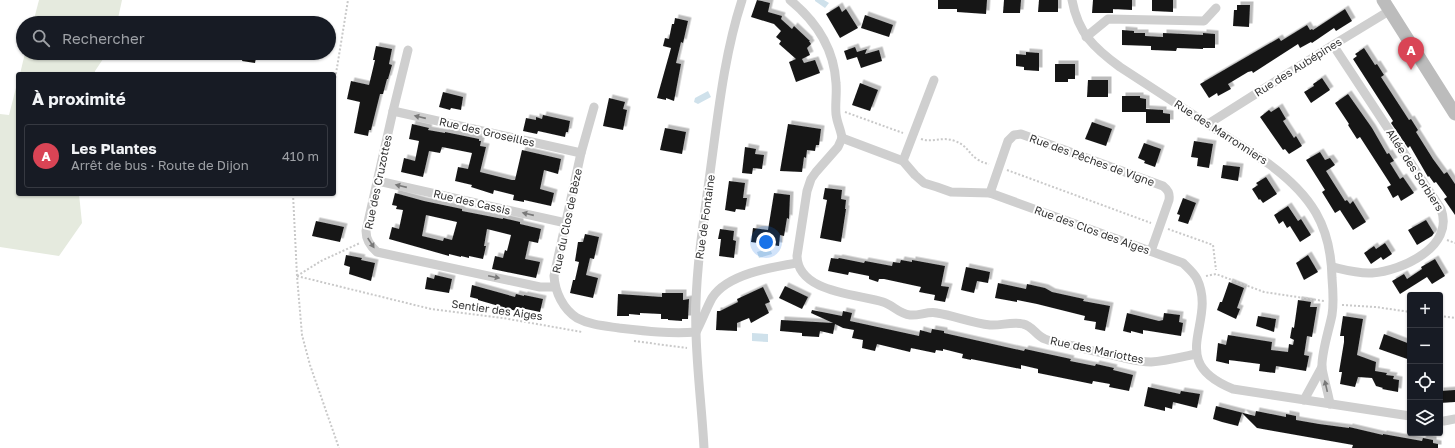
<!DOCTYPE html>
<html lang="fr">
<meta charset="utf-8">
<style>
body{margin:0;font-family:"Golos Text",sans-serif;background:#242831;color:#f1f3f6}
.controls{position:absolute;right:12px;bottom:12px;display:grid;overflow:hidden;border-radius:4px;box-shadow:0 1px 3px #0004}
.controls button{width:36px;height:36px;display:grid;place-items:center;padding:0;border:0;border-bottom:1px solid #363941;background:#171b24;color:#f1f3f6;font:20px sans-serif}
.you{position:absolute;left:766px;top:242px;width:14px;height:14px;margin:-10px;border:3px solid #fff;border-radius:50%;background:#1a73e8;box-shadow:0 0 0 6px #1a73e833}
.badge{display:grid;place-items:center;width:26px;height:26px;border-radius:50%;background:#d94455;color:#fff;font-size:13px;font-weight:700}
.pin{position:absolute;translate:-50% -33px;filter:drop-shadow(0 1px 2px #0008)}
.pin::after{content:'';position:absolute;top:21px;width:14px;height:12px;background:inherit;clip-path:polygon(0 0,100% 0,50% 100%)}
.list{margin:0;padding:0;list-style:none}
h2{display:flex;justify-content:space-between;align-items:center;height:52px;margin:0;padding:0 16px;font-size:17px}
h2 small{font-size:13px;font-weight:400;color:#9ea1a6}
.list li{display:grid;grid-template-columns:26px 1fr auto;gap:12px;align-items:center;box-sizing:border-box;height:64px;margin:0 8px 8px;padding:0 8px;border:1px solid #363941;border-radius:4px}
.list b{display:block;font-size:15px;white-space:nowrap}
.list p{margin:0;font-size:13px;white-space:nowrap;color:#9ea1a6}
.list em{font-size:13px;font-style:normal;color:#9ea1a6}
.icon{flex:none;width:22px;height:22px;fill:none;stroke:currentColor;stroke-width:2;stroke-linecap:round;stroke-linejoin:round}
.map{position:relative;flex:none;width:1455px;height:448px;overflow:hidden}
.search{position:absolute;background:#171b24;box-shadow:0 1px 3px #0004;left:16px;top:16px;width:320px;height:44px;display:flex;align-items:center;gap:10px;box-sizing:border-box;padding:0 14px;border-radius:22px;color:#9ea1a6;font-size:15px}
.panel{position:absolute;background:#171b24;box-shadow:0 1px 3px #0004;left:16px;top:72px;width:320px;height:124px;border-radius:4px}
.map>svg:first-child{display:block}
</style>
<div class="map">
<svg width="1455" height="448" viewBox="0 0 1455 448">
<defs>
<filter id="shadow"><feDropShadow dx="3.5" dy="-3.5" stdDeviation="0" flood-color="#0004"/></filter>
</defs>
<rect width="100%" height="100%" fill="#fff"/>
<g fill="#e5eade">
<polygon points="39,0 122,0 117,23 33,23"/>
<polygon points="25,53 107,53 95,71 95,74 20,74"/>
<polygon points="18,80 18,194 79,194 82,223 59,256 0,247 0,114 9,115"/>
</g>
<g fill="#cfe1eb">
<polygon points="815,0 824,0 829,3 825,8 815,1"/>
<polygon points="708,91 711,97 698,104 694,102 695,98"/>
<polygon points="770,248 772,254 759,258 757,252"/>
<polygon points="752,333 768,334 768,342 752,341"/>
</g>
<g fill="#191919" fill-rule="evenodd" filter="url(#shadow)">
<polygon points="757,0 770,3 768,12 782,16 781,19 792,29 794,26 810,41 809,41 811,44 807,48 810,55 802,59 804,63 815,60 820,73 796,82 789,62 796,59 779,44 781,41 776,37 781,31 774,24 751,17"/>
<polygon points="938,0 987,0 986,14 957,12 957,9 938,9"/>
<polygon points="1004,0 1021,0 1020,13 1003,13"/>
<polygon points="1039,0 1058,0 1058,12 1038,12"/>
<polygon points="1093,0 1132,0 1132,10 1113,9 1113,13 1092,13"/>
<polygon points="1152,0 1173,0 1173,12 1152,11"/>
<polygon points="1237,5 1250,5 1249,27 1233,26 1234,10 1237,10"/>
<polygon points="839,6 842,12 846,9 858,28 840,38 826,14"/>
<polygon points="1345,9 1352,21 1336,31 1334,28 1312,43 1311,42 1300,48 1298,44 1253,73 1252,71 1248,72 1228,84 1231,89 1218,96 1217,93 1209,98 1200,84 1279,38 1281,41 1307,25 1310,30 1312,29 1313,30"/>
<polygon points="865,15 893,25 889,37 861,28"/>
<polygon points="675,18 688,21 683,43 681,42 676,63 681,64 674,101 666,98 666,100 657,98 671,48 663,46 665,38 669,39 672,24 674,24"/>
<polygon points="1122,30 1134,31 1134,33 1145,33 1145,36 1163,37 1163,33 1203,35 1203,33 1215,34 1215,48 1203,48 1203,49 1177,48 1176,51 1151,50 1151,46 1122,45"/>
<polygon points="376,46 392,49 389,64 392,65 388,79 387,79 383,94 380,94 371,130 369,130 368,136 354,133 360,102 347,99 351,81 369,85 375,60 373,60"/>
<polygon points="855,47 857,52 867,49 865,54 879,50 882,61 861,68 857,57 847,60 844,51"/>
<polygon points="1364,48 1375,65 1377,64 1384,75 1381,77 1409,120 1411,119 1418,130 1416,132 1433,159 1444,174 1447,172 1455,184 1455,215 1444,199 1447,197 1436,182 1434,183 1429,176 1428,177 1410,146 1408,148 1391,123 1393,121 1353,59 1357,56 1355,54"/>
<polygon points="1026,52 1039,53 1039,71 1024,70 1024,67 1016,66 1016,54 1026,55"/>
<polygon points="244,53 257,53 255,63 242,61"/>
<polygon points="1055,64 1075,64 1075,79 1068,79 1068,82 1055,82"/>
<polygon points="1322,78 1330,90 1311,103 1304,92 1314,86 1313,84"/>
<polygon points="1088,80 1108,80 1108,97 1087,97"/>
<polygon points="860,83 878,90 870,111 852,105"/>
<polygon points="443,92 463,97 461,110 451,108 450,110 439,107"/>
<polygon points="1348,94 1372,128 1387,154 1389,153 1394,161 1390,163 1400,179 1403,177 1414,193 1401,201 1398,195 1393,198 1387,187 1391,185 1360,137 1357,139 1348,125 1349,124 1335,103"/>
<polygon points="1122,96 1140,96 1140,98 1146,99 1146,109 1163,110 1163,113 1170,114 1170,123 1146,123 1146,112 1122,112"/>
<polygon points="609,98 625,102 623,109 627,110 623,130 603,126"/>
<polygon points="1279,107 1286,119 1283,121 1294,138 1296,136 1302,146 1289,154 1285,149 1283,150 1260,117 1269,110 1271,112"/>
<polygon points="543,115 570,121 568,132 566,132 565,137 538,131 537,134 523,131 526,118 536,120 536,117 542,119"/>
<polygon points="1092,122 1112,129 1106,146 1085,139"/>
<polygon points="412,124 429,128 428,130 445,133 445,132 479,139 479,141 481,141 480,146 486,147 480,172 512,180 515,180 522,150 561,159 558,174 544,170 540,189 554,193 551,206 524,200 524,202 513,200 514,195 494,190 493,194 471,187 472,185 455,181 458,167 468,169 472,153 442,147 440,153 429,151 423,177 401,172 404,158 415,161 419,141 409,139"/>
<polygon points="788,124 821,129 819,145 816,145 815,151 807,150 806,158 804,157 802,172 780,171"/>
<polygon points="665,128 686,132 682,154 660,150"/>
<polygon points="1194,141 1213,144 1209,168 1197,166 1198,158 1191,157"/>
<polygon points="1144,143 1161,149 1155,167 1144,163 1145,161 1138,158"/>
<polygon points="745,147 756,149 755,154 764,155 762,169 753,168 752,174 742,173"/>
<polygon points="1320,152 1325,160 1330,158 1335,165 1326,171 1345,201 1347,200 1350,204 1353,201 1366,222 1353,230 1340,210 1335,213 1322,192 1325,190 1306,160"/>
<polygon points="1223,165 1240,167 1238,181 1221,178"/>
<polygon points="1266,177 1277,194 1263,203 1260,199 1259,200 1252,189 1258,185 1256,183"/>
<polygon points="729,181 745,183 743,198 747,198 745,210 736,209 735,212 725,210"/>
<polygon points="825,188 842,190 841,199 846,200 845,209 846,209 841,242 820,238 827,200 823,199"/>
<path d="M395,193L424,201L462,209V211L503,219V218L520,222V224L541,229L538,243L529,241L525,259L540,262L536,278L492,269L495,256L503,258L505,250L507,251L511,235L487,229L484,246H486L483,259L469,256V258L461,256V257L449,254V256L389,239L392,227L399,229L403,210L396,209L397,206L392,205ZM426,215L457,222L452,240L444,238L443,241L422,236Z"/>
<polygon points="774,193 790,195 789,219 787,218 784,236 780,235 779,246 751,242 753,228 768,230"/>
<polygon points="1183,198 1196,203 1188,224 1178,221 1180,215 1177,214"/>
<polygon points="1288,206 1298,221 1301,219 1311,235 1300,242 1290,226 1287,228 1283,221 1279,224 1274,215"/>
<polygon points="1426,220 1434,233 1432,236 1417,245 1408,230"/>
<polygon points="316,221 344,227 340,242 312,236"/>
<polygon points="720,229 734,231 733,240 736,241 734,258 719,256 721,239 718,239"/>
<polygon points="585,234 599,237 594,259 590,258 586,275 598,278 593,298 570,293 573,280 575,280 579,262 575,261 578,242 583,242"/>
<polygon points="1385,243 1392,254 1383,260 1381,257 1371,264 1364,253 1374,246 1376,249"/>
<polygon points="346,255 362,258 361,260 375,263 371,281 349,274 350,267 344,265"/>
<polygon points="1308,255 1318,272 1304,280 1296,263"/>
<polygon points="831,258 838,259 839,258 864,263 865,261 892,266 893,262 900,263 901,260 912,262 912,260 945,266 941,286 949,287 945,302 934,300 935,295 919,292 921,287 884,279 879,279 878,282 869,279 869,276 849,272 848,275 828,271"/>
<polygon points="1435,259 1445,276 1432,284 1427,277 1400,294 1392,281 1404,274 1407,279 1422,269 1421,267"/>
<polygon points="966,267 990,272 988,283 977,281 974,293 961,290"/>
<polygon points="435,275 452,279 449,293 425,289 427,277 434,279"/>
<polygon points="1229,282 1244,288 1237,308 1240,309 1236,319 1217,310 1220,302 1222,302"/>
<polygon points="998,283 1026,289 1027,284 1045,288 1052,292 1084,299 1083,301 1110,306 1105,331 1095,329 1096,322 1084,320 1085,316 1037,304 1017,300 1017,302 995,298"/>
<polygon points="472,285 515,297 516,294 524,296 524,295 543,299 540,312 516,307 516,311 478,300 478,299 470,297"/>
<polygon points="785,286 808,297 802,309 779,298"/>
<polygon points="763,287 770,302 765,304 769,313 751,323 749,318 737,323 737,331 716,330 717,311 720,311 738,302 737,299"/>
<polygon points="662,293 683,293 683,300 689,299 688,319 682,319 682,321 668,320 668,319 661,319 661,314 640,313 640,315 629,314 629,316 617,316 618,294 662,297"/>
<polygon points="1298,300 1311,302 1310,307 1317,307 1312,337 1307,336 1304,355 1309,356 1306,371 1276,366 1275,373 1259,371 1260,364 1229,360 1229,364 1216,361 1218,343 1226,345 1228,335 1272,342 1271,350 1288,352 1289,344 1293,345 1294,340 1290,338 1292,327 1294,328"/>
<polygon points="812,310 842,316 843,311 852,313 850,321 919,336 920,330 931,333 932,329 944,331 944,333 1024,351 1025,349 1071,359 1070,361 1095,366 1096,364 1114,368 1113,370 1133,375 1129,391 1109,387 1110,384 1093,381 1092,384 1038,373 1038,369 1021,365 1021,369 971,359 971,360 962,358 963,354 943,349 943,351 936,350 935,353 911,348 910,352 877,344 875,351 862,348 863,340 852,338 854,330 843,328 835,324 833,334 820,331 819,337 802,336 802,333 780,331 781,320 833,323 811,313"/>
<polygon points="1127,313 1159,321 1163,320 1164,313 1180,315 1179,322 1183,323 1181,336 1143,330 1143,334 1131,331 1131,333 1123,331"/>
<polygon points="1258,316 1276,319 1274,332 1256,326"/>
<polygon points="1343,316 1363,319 1357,355 1376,362 1375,371 1387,373 1386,375 1394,376 1393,379 1399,380 1398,392 1382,389 1383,388 1376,386 1372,378 1358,377 1355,387 1340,384 1342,372 1339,372 1344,342 1344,336 1340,336"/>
<polygon points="1384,334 1410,344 1410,360 1379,349"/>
<polygon points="1148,387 1180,394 1181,391 1200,394 1197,408 1173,402 1172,409 1165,407 1165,411 1144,406"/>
<polygon points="1455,390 1455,402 1440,403 1440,391"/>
<polygon points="1216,406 1255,416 1256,411 1286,417 1286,414 1296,416 1296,420 1319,424 1349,428 1349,427 1383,435 1383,434 1422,441 1423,438 1433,440 1433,443 1438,444 1438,448 1352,448 1353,445 1257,428 1242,413 1238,426 1222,422 1213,419"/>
</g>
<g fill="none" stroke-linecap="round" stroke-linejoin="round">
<g stroke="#c9c9c9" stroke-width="2" stroke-dasharray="2 2" stroke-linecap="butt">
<polyline points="334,86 348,0"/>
<polyline points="845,112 903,133"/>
<path d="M921,139C933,143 942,136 955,141C968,146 968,153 977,159C981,162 985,163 989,164"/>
<polyline points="1007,170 1151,223"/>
<polyline points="293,194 297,276 302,335 310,365 339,448"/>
<polyline points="1168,229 1213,245 1216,270"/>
<polyline points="1447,240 1455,243"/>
<polyline points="297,276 431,309 503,318 582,332"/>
<polyline points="297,276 321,261 360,243"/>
<polyline points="1206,276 1216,274 1264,292 1324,301"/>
<polyline points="1342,305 1376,307 1410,312"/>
<polyline points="1440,316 1455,318"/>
<polyline points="634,341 687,348"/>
</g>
<g stroke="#cfcfcf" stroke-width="9">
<path d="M790,0C817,22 834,48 836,83C837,94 835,104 836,114C837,123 841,130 842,138"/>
<path d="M1072,0C1078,33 1094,48 1120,67L1269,164C1311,195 1331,225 1332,278C1333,290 1334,303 1332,315C1329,330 1321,354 1322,368C1324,380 1328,392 1330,404"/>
<polyline points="1086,37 1108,19 1204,21 1216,8"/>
<path d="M408,50L393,111L366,231C366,240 370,246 377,252L540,287H555"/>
<path d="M594,107L581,153L554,276C555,292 563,309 577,318C590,325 605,326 619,328C645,331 670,334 696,332C702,321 706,309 712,298C727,274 772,267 797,263"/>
<polyline points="393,111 581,153"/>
<polyline points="1208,124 1333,45 1389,11"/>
<path d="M842,138L903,161L915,175L924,183L937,187L951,192L990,193L1183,263C1188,268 1194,273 1197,279C1218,323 1164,361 1233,389L1410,416"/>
<path d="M842,138L838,147L816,172L811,179L807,191L797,256C798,293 858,294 883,302C893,305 899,314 910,315C919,316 928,311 937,313C955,316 972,323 990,325C1001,326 1012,321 1023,324C1033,326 1036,336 1045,339C1054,343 1065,344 1074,346C1091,351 1108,354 1124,358C1133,360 1142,362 1151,362C1166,361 1181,357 1196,354"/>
<polyline points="903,161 934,80"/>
<polyline points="378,181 566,223"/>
<path d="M990,193L1008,141L1014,135L1021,134L1163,186C1168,190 1170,193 1169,200L1151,251"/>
<path d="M1332,267C1345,270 1358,274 1372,273C1401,271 1455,247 1441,209L1333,45"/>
<polyline points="1304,400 1322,367"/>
<polyline points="1440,421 1444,421 1455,419"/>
<path d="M704,448C702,410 697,371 696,333C694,279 703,226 710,173C718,115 724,55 742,0"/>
</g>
<polyline stroke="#bcbcbc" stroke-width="13" points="1383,0 1455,114"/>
</g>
<defs><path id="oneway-solid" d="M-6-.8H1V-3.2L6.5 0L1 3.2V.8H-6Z"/></defs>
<g fill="#797979">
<use href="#oneway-solid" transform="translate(420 117) rotate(-167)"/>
<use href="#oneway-solid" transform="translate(401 186) rotate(-167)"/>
<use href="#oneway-solid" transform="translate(528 214) rotate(-167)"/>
<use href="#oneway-solid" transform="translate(371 243) rotate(57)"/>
<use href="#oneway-solid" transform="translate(494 277) rotate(12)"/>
<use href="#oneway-solid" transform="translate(1326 386) rotate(-103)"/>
</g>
<g text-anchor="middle" stroke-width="4" stroke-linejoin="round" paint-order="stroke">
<g font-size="11" fill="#323232" stroke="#fff">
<text transform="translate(1298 67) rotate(-32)" y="4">Rue des Aubépines</text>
<text transform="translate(487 132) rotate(13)" y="4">Rue des Groseilles</text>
<text transform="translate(1221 132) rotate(33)" y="4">Rue des Marronniers</text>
<text transform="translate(1092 160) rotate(20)" y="4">Rue des Pêches de Vigne</text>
<text transform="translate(1415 170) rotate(57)" y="4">Allée des Sorbiers</text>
<text transform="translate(378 182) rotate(-78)" y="4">Rue des Cruzottes</text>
<text transform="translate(472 202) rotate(13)" y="4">Rue des Cassis</text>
<text transform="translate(705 217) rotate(-82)" y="4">Rue de Fontaine</text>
<text transform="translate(567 221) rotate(-78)" y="4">Rue du Clos de Bèze</text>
<text transform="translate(1092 230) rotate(20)" y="4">Rue des Clos des Aiges</text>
<text transform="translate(497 310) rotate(8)" y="4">Sentier des Aiges</text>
<text transform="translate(1097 350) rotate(12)" y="4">Rue des Mariottes</text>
</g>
</g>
</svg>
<div class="controls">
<button>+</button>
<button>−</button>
<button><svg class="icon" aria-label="locate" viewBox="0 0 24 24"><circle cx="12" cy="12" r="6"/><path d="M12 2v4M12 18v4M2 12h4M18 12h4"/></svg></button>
<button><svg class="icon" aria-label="layers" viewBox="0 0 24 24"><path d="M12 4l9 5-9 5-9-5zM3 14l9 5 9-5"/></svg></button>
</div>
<div class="you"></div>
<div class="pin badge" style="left:1411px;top:70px">A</div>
<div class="search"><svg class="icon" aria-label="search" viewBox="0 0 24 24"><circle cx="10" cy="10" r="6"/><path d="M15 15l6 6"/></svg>Rechercher</div>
<section class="panel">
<h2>À proximité<small></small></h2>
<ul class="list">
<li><span class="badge">A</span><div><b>Les Plantes</b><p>Arrêt de bus · Route de Dijon</p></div><em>410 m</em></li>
</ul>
</section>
</div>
